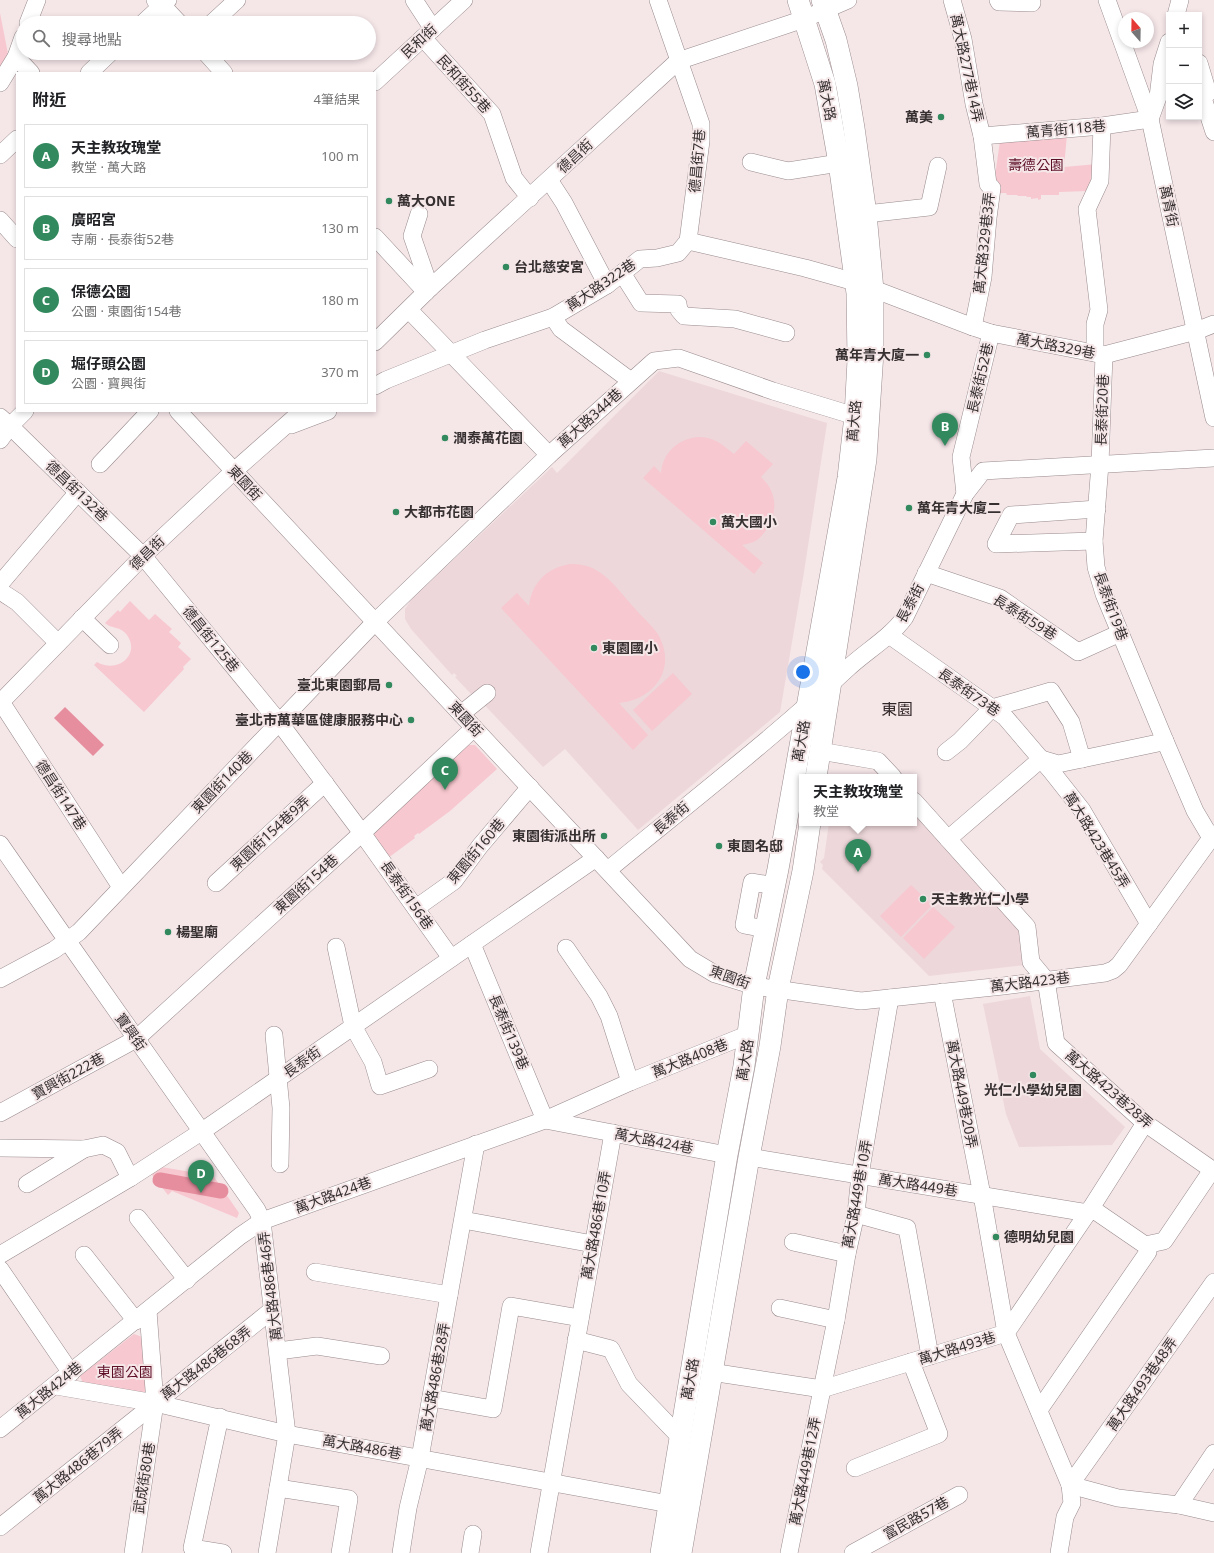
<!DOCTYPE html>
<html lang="zh-TW">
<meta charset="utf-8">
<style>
body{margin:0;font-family:"Noto Sans","Noto Sans TC",sans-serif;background:#f6f6f6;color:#202124}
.controls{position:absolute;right:12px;top:12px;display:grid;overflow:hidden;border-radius:0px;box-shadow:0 2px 6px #0003}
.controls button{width:36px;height:36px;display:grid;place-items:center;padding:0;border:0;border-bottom:1px solid #e0e0e0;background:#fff;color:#202124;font:20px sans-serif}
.compass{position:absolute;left:1118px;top:12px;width:36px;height:36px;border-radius:50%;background:#fff;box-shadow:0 2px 6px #0003;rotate:340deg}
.you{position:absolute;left:803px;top:672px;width:14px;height:14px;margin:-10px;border:3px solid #fff;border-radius:50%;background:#1a73e8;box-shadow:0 0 0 6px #1a73e833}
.badge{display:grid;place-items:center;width:26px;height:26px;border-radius:50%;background:#32895e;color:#fff;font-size:13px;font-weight:700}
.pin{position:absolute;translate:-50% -33px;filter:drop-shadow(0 1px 2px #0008)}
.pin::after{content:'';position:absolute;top:21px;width:14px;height:12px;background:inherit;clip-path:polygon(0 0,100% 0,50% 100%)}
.popup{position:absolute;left:799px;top:774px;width:118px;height:52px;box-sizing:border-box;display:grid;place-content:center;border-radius:0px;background:#fff;filter:drop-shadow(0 1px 3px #0005);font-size:13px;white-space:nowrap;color:#757577}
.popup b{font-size:15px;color:#202124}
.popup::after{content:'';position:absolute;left:50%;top:100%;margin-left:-8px;border:8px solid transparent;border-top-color:#fff}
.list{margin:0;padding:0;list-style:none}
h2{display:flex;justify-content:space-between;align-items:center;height:52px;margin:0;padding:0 16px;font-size:17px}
h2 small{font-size:13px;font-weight:400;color:#757577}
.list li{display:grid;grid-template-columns:26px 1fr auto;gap:12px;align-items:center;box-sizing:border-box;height:64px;margin:0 8px 8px;padding:0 8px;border:1px solid #e0e0e0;border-radius:0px}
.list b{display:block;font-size:15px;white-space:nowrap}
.list p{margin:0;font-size:13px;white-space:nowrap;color:#757577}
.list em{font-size:13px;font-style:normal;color:#757577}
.icon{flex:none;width:22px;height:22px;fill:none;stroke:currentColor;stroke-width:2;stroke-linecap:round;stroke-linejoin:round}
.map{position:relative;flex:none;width:1214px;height:1553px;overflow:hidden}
.search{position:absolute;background:#fff;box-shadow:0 2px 6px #0003;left:16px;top:16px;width:360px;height:44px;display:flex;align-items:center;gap:10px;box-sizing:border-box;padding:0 14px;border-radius:22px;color:#757577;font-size:15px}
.panel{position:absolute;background:#fff;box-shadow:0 2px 6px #0003;left:16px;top:72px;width:360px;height:340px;border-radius:0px}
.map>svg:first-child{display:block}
</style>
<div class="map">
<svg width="1214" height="1553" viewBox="0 0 1214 1553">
<rect width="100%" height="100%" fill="#f5e6e8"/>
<g fill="#edd7da">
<polygon points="659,371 827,423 804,572 780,712 638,830 565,749 543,767 479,699 473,693 471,694 455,677 457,676 454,673 452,675 411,629 405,619 405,609 411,600 552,467 557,473"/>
<polygon points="914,810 1022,930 1025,965 929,976 822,869 823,865 820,862 824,858 829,823 914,823"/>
<polygon points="1030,996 1040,1049 1125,1127 1112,1145 1019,1147 1006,1114 983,1004"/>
</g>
<g fill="#f7c8cf">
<polygon points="0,13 9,59 0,74"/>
<polygon points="1067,135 1064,167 1097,164 1088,191 1059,192 1059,195 1041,195 1041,199 1038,200 1038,198 1031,199 1031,197 1027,197 1026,196 1018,196 1017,195 1007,195 1006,193 995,193 994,183 1000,141"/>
<path d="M698,437C714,437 722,444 734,454L746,441L773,464L761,477C776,491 778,508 769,525C766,531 762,536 757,540C752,543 747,544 742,545L763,563L754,574L643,478L654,466L661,473C663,452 678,439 698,437Z"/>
<path d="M570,564C579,564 588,565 596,570C611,578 625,598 637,611C644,619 654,627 659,636C677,670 653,700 619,703L648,735L633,750L501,608L517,593L529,606C532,583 546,568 570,564Z"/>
<path d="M130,601L149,620L155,614L172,629L169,632L181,643L178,647L191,659L183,667L184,669L144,712L94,665L97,662C117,674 141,655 127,635C121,626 111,629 105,623L118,610L120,612Z"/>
<polygon points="673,673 692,694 652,731 633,710"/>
<polygon points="467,745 475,745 497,769 450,811 419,834 418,833 414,836 415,838 388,858 374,838 375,829"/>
<polygon points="911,885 932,905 901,937 880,916"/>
<polygon points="933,907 955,927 924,959 903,938"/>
<polygon points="161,1167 203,1174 212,1174 239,1213 237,1218 172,1191 168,1195 149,1171"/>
<polygon points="134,1334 145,1338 151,1390 143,1399 85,1388 80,1376"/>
</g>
<polygon fill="#e68d9e" points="65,707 104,745 93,756 54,718"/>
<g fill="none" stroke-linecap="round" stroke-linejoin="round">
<polyline stroke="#e68d9e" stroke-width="15" points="160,1180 221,1191"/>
<g stroke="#998b8d" stroke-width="18">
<g id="minor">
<polyline points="155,0 162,5 179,23"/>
<polyline points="414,0 433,29"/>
<polyline points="952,0 963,39 974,104 982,136 988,184 992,188 988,218 983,277 973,327"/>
<polyline points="998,0 999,2 1032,3 1031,0"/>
<polyline points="1107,0 1150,119 1214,418"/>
<polyline points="1176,15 1180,0"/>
<polyline points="28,23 37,0"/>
<polyline points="143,23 168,0"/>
<polyline points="212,23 237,0"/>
<polyline points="423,38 492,114 514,178 530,198"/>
<polyline points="206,53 224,73"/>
<polyline points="16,57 31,73"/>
<polyline points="1199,63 1208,93 1202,95 1214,132"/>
<polyline points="89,73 110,53"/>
<polyline points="375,82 464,0"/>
<polyline points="0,83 16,57 23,37"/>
<polyline points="982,136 1102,126 1150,119 1158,97 1162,64 1169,42"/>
<polyline points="0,155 17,139"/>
<polyline points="751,162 788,171 839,163"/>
<polyline points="549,180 564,203 607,285"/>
<polyline points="419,214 412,236 430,288"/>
<polyline points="866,214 929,207 938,166"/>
<polyline points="0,220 17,239"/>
<polyline points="375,237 426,292"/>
<polyline points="688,241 805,268 855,282 973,327 991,333 1104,355 1196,331 1214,324"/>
<polyline points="622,273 641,303 678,304 679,310 684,316 735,319 786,333"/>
<polyline points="409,310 549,455"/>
<polyline points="553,317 561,329 631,381"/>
<polyline points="375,342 430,288 678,61 804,19 848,0"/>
<polyline points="1095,353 1095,324 1099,310 1087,209 1100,181 1102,126"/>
<polyline points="1104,355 1100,464 1094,541 1096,567 1104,594 1165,741 1195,811 1211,838"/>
<polyline points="375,386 386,380 485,340 553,317 607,285 640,259 657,258 678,253 688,241 701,141 701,124 658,0"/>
<polyline points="178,411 690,959 715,974 754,986 861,1001 1003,986 1105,973 1113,970 1119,965 1214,834"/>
<polyline points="0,417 10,426 143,556 279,722 362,833 451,958"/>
<polyline points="291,425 328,411"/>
<polyline points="0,440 10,426 25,411"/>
<polyline points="100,464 150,411"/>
<polyline points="965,494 961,457 991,333"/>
<polyline points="1094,541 996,544 1011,515 1097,509"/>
<polyline points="926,573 1000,598 1078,652 1120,633"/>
<polyline points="0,584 78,492"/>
<polyline points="0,591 17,602 58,643"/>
<polyline points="82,618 110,645"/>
<polyline points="889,635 1005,717 1052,772 1082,810 1149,924"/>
<polyline points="1,702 121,887"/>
<polyline points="0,703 143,556 234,471 302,411"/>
<polyline points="461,714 487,693"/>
<polyline points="820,751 878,761 893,777"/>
<polyline points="946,752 960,741 992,708 1051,691 1071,722 1082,759"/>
<polyline points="1041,759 1058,764 1158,743 1165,741"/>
<polyline points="914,801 1027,927 1031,962 1046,980 1056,1043 1145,1123 1214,1171"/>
<polyline points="948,839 1041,759"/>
<polyline points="0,844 59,929 257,1210 262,1221 287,1434 267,1553"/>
<path d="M608,870C688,804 771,740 847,669C866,651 890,638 905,617L965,494L983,471L1214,458"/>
<polyline points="216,883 325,783"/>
<polyline points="416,908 454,881 480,846 530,787"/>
<polyline points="766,929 744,925 752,882 775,886"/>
<polyline points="472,944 545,1120"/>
<polyline points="336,947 353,1026 373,1062 380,1086 429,1069"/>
<polyline points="566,948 599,996 609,1016 630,1082"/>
<polyline points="0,979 54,950 79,932 375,622 549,455 654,361 679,358 773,391 855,416"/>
<polyline points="942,992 982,1195 1006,1333 1070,1485 1072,1503 1065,1517 1059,1553"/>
<polyline points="274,1035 281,1108 280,1164"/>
<polyline points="0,1113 136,1039 362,833 474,728"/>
<polyline points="545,1120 727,1155"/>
<polyline points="0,1148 84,1149 103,1145 117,1152 130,1178"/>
<polyline points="749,1157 1088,1213"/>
<polyline points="27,1184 84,1149"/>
<polyline points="1091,1208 1145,1245 1164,1241 1212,1170"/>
<polyline points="856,1214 907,1228 930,1356"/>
<polyline points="138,1218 187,1280"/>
<polyline points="463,1220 593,1244"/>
<polyline points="793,1242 847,1254"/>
<polyline points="0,1255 130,1178 201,1132 596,858"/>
<polyline points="84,1255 136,1321"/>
<polyline points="0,1269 71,1373"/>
<polyline points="315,1272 449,1295"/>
<polyline points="780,1308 836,1320"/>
<polyline points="576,1340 611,1349 629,1384 680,1437"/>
<polyline points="278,1351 317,1346 381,1356"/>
<polyline points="711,1372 822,1389 1006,1333 1091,1208 1145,1123"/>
<polyline points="56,1386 155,1403 287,1434 669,1504"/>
<polyline points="431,1398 493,1409 511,1306 580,1318"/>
<polyline points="1039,1410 1148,1252"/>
<polyline points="220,1417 192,1548 223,1553"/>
<polyline points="0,1429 240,1236 262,1221 545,1120 630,1082 749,1034"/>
<polyline points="855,1468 939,1434 911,1362"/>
<polyline points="1070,1485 1214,1282"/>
<polyline points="1070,1485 1118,1498 1179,1505 1214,1513"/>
<polyline points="278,1488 349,1499 340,1553"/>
<polyline points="1179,1505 1214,1453"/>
<polyline points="0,1527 272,1310"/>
<polyline points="133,1553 155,1403 148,1311"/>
<polyline points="401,1553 408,1508 420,1458 476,1144"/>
<polyline points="470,1553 473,1534"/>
<polyline points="539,1553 613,1133"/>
<polyline points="789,1553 836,1320 847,1254 856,1214 860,1175 890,998"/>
<polyline points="853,1553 959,1495"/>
</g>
</g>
<g stroke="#998b8d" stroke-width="22">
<g id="major">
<polyline points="816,777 866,459 873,352 873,290 866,214 854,128 847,86 836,40 822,0"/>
<polyline points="661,1553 727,1155 744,1066 754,986 778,869 848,478 855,416 858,360 857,293 839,163 825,84 798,0"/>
<polyline points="681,1553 749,1157 770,1046 778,989 803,871 810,823"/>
</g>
</g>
<use href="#minor" stroke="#fff" stroke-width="17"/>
<use href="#major" stroke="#fff" stroke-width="21"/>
</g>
<g fill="#32895e" stroke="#f5e6e8" stroke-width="1.5">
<circle cx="941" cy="117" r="4"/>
<circle cx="389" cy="201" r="4"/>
<circle cx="506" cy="267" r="4"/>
<circle cx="927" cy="355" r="4"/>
<circle cx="445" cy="438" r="4"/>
<circle cx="909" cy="508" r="4"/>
<circle cx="396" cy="512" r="4"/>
<circle cx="713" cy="522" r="4"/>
<circle cx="594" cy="648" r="4"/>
<circle cx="389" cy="685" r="4"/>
<circle cx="411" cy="720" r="4"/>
<circle cx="604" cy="836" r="4"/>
<circle cx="719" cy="846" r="4"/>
<circle cx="923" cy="899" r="4"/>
<circle cx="168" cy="932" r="4"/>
<circle cx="1033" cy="1075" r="4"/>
<circle cx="996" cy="1237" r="4"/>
</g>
<g text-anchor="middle" stroke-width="4" stroke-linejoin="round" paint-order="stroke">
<g font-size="14" fill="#363031" stroke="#f5e6e8">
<text transform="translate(419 41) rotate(-43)" y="5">民和街</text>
<text transform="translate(967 68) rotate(78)" y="5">萬大路277巷14弄</text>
<text transform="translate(464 84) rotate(48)" y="5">民和街55巷</text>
<text transform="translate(827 100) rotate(79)" y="5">萬大路</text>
<text transform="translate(1066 129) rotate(-5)" y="5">萬青街118巷</text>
<text transform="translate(575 156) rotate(-43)" y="5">德昌街</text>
<text transform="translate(697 161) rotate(-85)" y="5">德昌街7巷</text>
<text transform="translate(1169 206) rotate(78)" y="5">萬青街</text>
<text transform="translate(984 243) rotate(-84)" y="5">萬大路329巷3弄</text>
<text transform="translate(601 285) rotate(-34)" y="5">萬大路322巷</text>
<text transform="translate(1056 346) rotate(11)" y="5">萬大路329巷</text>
<text transform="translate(980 378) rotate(-77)" y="5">長泰街52巷</text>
<text transform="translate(1102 410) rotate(-88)" y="5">長泰街20巷</text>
<text transform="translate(590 418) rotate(-42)" y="5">萬大路344巷</text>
<text transform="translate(854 421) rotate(-85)" y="5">萬大路</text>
<text transform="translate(245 483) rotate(47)" y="5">東園街</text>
<text transform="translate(77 491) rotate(44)" y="5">德昌街132巷</text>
<text transform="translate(147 553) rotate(-44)" y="5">德昌街</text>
<text transform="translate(910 603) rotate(-62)" y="5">長泰街</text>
<text transform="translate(1111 606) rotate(70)" y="5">長泰街19巷</text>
<text transform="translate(1025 617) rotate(32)" y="5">長泰街59巷</text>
<text transform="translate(211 639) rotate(51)" y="5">德昌街125巷</text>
<text transform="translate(969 692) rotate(35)" y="5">長泰街73巷</text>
<text transform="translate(466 719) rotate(47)" y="5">東園街</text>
<text transform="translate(801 741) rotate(-80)" y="5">萬大路</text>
<text transform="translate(222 782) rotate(-46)" y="5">東園街140巷</text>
<text transform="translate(61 795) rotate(57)" y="5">德昌街147巷</text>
<text transform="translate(671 818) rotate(-40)" y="5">長泰街</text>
<text transform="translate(270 833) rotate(-43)" y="5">東園街154巷9弄</text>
<text transform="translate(1097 840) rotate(58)" y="5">萬大路423巷45弄</text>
<text transform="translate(476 851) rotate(-50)" y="5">東園街160巷</text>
<text transform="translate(306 884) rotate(-42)" y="5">東園街154巷</text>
<text transform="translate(407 895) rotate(55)" y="5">長泰街156巷</text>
<text transform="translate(730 977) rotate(20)" y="5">東園街</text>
<text transform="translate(1030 982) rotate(-7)" y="5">萬大路423巷</text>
<text transform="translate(131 1032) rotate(55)" y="5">寶興街</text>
<text transform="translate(509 1032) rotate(67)" y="5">長泰街139巷</text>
<text transform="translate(690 1058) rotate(-22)" y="5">萬大路408巷</text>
<text transform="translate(745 1060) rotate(-81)" y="5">萬大路</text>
<text transform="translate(302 1062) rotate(-35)" y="5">長泰街</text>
<text transform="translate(68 1076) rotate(-29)" y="5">寶興街222巷</text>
<text transform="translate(1109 1089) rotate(41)" y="5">萬大路423巷28弄</text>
<text transform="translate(962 1094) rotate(79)" y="5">萬大路449巷20弄</text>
<text transform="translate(654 1141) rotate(11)" y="5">萬大路424巷</text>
<text transform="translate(918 1185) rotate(9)" y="5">萬大路449巷</text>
<text transform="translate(857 1194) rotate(-80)" y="5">萬大路449巷10弄</text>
<text transform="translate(333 1195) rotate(-20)" y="5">萬大路424巷</text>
<text transform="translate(596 1225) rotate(-80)" y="5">萬大路486巷10弄</text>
<text transform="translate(270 1286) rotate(-97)" y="5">萬大路486巷46弄</text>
<text transform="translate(957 1348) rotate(-17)" y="5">萬大路493巷</text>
<text transform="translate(206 1363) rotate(-38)" y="5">萬大路486巷68弄</text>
<text transform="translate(435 1377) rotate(-80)" y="5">萬大路486巷28弄</text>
<text transform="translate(690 1379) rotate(-80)" y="5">萬大路</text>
<text transform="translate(1142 1384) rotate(-55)" y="5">萬大路493巷48弄</text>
<text transform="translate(49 1390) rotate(-39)" y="5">萬大路424巷</text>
<text transform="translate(362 1447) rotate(10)" y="5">萬大路486巷</text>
<text transform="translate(78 1465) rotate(-39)" y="5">萬大路486巷79弄</text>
<text transform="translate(805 1471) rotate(-79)" y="5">萬大路449巷12弄</text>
<text transform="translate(144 1478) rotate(-81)" y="5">武成街80巷</text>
<text transform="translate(916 1518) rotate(-29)" y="5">富民路57巷</text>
</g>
<g font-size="14" font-weight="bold" fill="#363031" stroke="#f5e6e8" text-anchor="start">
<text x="933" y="122" text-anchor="end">萬美</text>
<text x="397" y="206">萬大ONE</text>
<text x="514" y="272">台北慈安宮</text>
<text x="919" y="360" text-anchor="end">萬年青大廈一</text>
<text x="453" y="443">潤泰萬花園</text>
<text x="917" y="513">萬年青大廈二</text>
<text x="404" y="517">大都市花園</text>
<text x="721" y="527">萬大國小</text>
<text x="602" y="653">東園國小</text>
<text x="381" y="690" text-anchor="end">臺北東園郵局</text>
<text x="403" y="725" text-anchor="end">臺北市萬華區健康服務中心</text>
<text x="596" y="841" text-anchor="end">東園街派出所</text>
<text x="727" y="851">東園名邸</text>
<text x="931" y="904">天主教光仁小學</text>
<text x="176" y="937">楊聖廟</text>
<text x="1033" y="1095" text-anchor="middle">光仁小學幼兒園</text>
<text x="1004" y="1242">德明幼兒園</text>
</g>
<g font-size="14" fill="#5d0e27" stroke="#f5e6e8">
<text x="1036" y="170">壽德公園</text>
<text x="125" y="1377">東園公園</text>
</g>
<g font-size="16" fill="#312627" stroke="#f5e6e8">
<text x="897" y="715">東園</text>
</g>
</g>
</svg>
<div class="controls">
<button>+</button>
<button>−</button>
<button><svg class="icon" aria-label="layers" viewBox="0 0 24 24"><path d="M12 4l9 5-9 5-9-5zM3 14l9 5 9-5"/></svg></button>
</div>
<svg class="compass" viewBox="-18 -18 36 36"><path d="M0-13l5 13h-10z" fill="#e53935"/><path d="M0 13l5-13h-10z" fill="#757577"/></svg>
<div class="you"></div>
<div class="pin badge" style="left:858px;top:872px">A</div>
<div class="popup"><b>天主教玫瑰堂</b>教堂</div>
<div class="pin badge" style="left:945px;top:446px">B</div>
<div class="pin badge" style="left:445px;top:790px">C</div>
<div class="pin badge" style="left:201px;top:1193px">D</div>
<div class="search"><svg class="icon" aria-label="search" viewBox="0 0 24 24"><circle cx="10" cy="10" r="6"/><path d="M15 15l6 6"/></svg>搜尋地點</div>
<section class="panel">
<h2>附近<small>4筆結果</small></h2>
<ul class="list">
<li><span class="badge">A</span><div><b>天主教玫瑰堂</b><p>教堂 · 萬大路</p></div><em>100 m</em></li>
<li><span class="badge">B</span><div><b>廣昭宮</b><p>寺廟 · 長泰街52巷</p></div><em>130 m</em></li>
<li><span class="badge">C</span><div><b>保德公園</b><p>公園 · 東園街154巷</p></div><em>180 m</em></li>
<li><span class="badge">D</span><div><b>堀仔頭公園</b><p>公園 · 寶興街</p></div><em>370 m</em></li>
</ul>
</section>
</div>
